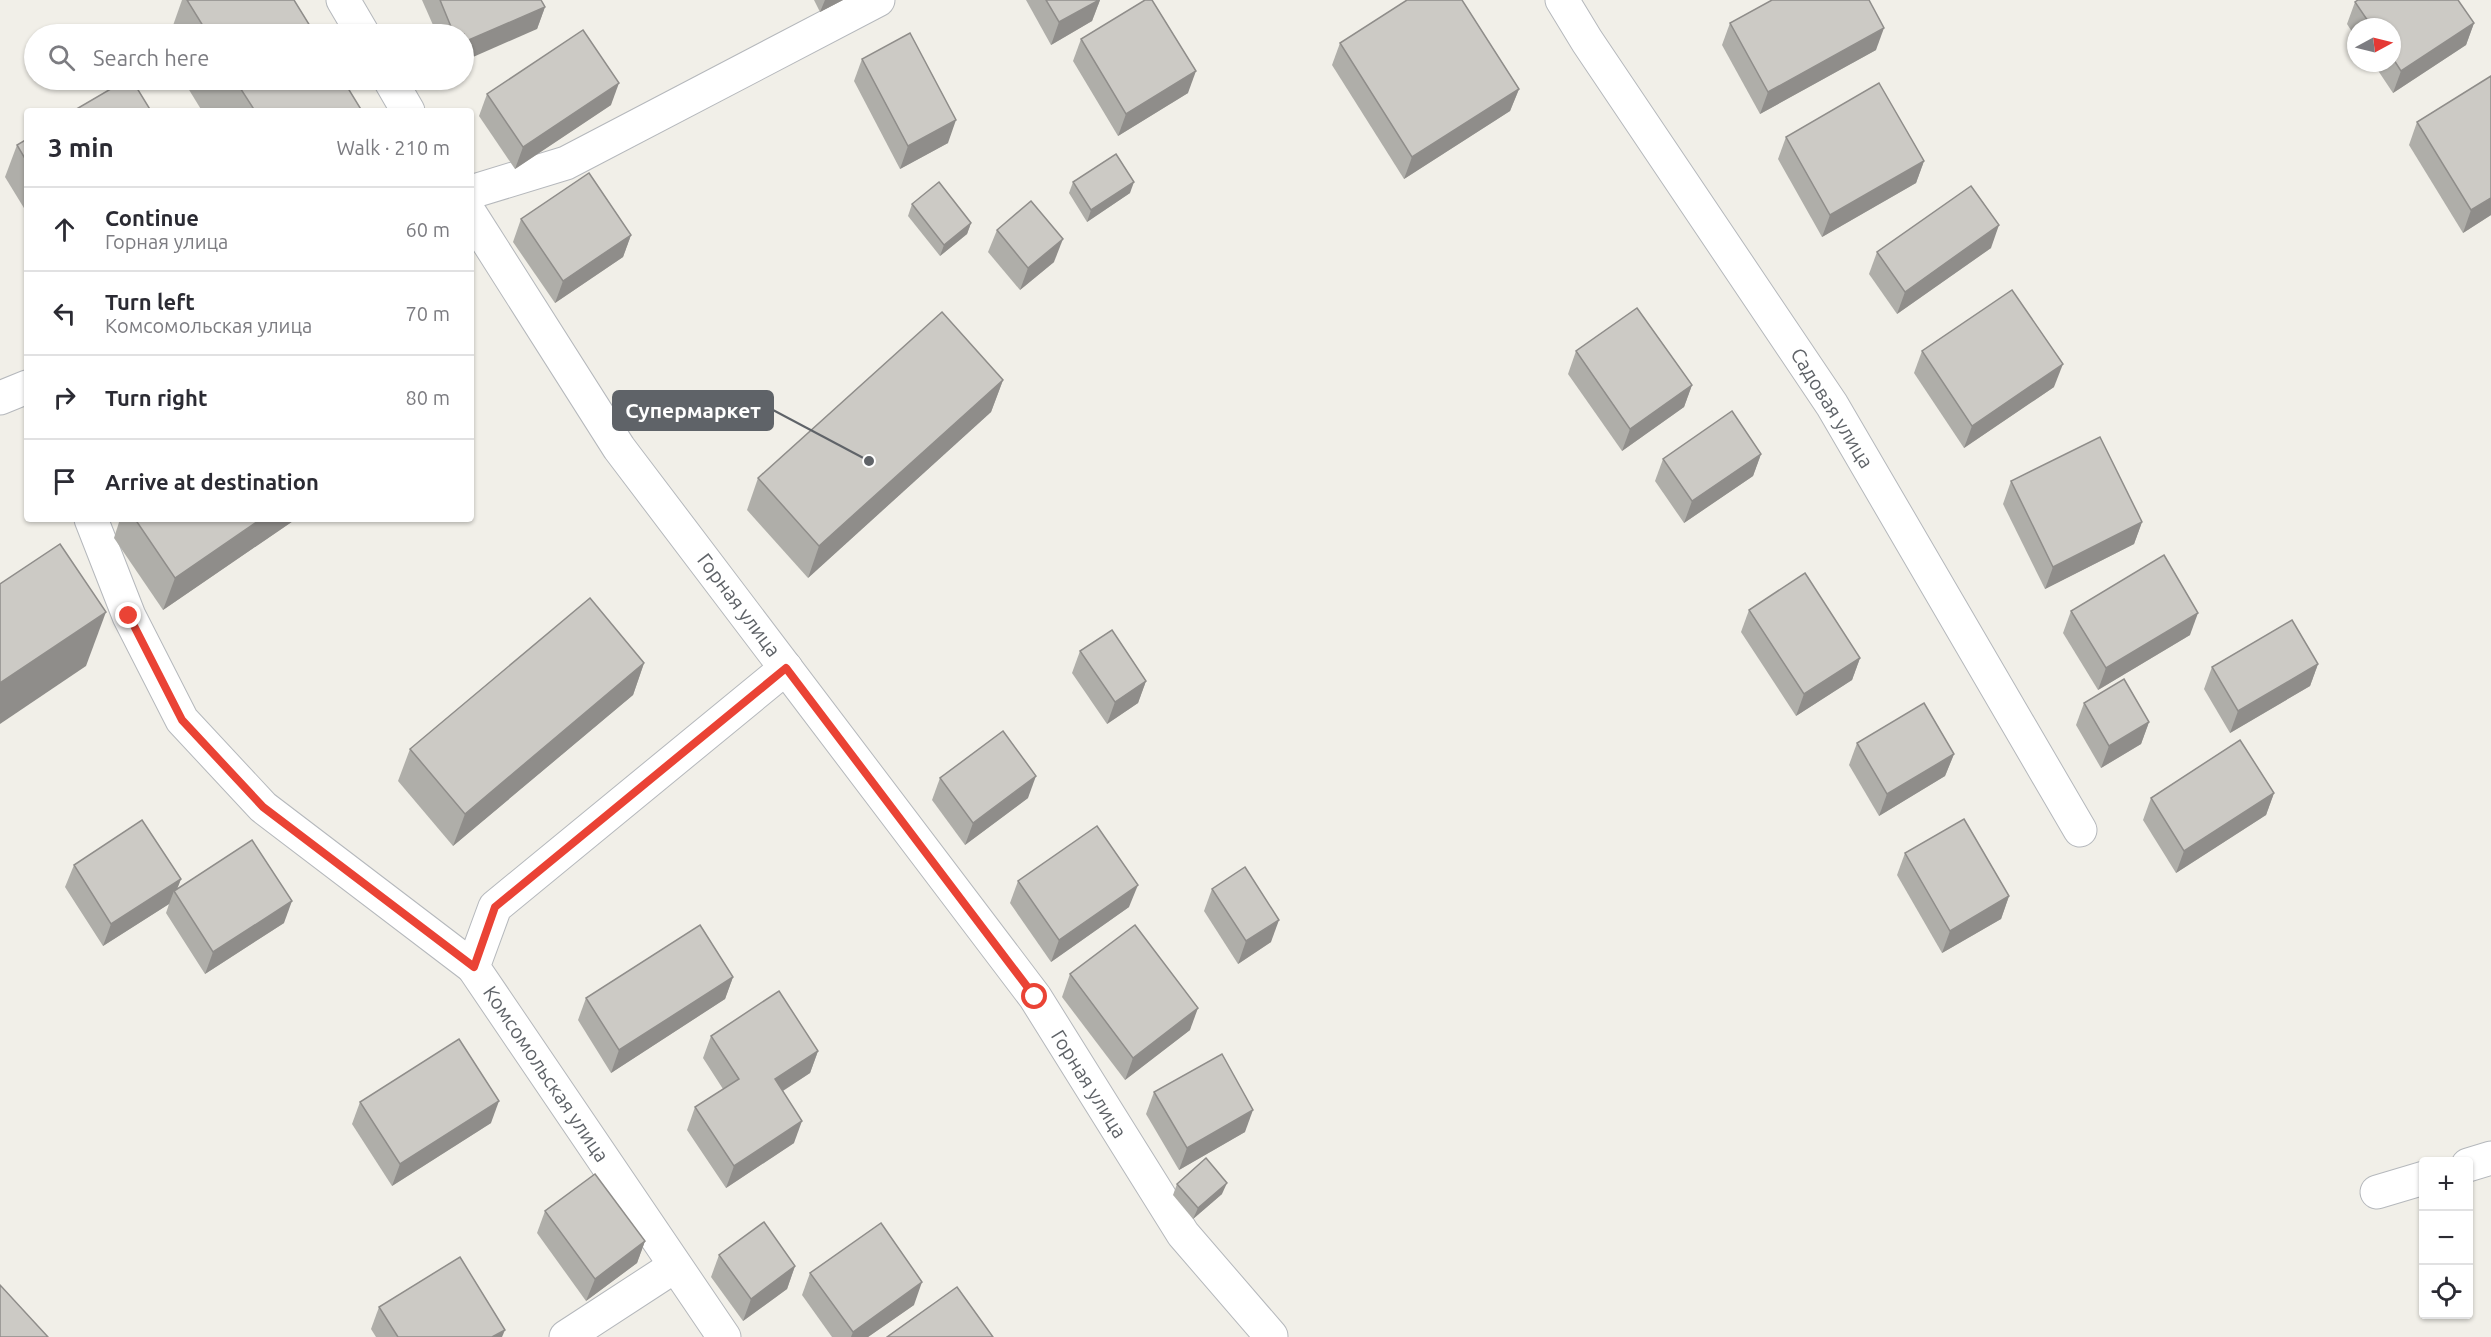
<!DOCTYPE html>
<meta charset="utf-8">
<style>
body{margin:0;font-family:Ubuntu,sans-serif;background:#f7f7f7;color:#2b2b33}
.controls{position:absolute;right:18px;bottom:18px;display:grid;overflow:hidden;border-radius:6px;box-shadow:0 2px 4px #0004}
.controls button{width:54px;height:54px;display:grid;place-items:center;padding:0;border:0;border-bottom:2px solid #e1e1e2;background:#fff;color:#2b2b33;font:30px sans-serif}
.compass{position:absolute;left:2347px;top:18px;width:54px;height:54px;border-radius:50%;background:#fff;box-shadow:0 2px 4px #0004;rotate:83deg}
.stop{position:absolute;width:18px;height:18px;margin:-14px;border:4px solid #ea4335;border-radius:50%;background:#fff}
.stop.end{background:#ea4335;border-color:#fff;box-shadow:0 2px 6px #0008}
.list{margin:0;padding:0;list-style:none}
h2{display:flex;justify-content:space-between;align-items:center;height:78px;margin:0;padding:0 24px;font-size:26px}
h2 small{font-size:20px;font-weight:400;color:#7c7c81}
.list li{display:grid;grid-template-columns:39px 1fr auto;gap:18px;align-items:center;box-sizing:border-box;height:84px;padding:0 24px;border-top:2px solid #e1e1e2}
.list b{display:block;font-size:22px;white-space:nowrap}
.list p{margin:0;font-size:20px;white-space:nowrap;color:#7c7c81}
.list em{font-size:20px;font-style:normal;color:#7c7c81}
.icon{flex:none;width:33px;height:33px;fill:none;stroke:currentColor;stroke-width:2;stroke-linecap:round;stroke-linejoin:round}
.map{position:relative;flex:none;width:2491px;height:1337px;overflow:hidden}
.search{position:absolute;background:#fff;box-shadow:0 2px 4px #0004;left:24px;top:24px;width:450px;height:66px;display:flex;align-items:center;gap:15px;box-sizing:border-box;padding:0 21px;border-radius:33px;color:#7c7c81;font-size:22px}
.panel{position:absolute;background:#fff;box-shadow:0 2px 4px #0004;left:24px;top:108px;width:450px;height:414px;border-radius:6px}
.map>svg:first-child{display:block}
</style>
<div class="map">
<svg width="2491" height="1337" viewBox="0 0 2491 1337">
<rect width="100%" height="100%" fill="#f1efe8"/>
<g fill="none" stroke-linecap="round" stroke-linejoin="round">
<g stroke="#b5b8bc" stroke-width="35">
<g id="minor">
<polyline points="343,0 363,34"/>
<polyline points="1562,0 1587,41 1832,405 2080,830"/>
<polyline points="390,80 408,111"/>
<polyline points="471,192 566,163 878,0"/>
<polyline points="471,215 619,448 1035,997 1183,1234 1271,1336"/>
<polyline points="0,398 27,387"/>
<polyline points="91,519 129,616 182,720 263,807 473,967"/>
<polyline points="2468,1165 2491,1158"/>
<polyline points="2377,1192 2424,1178"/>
<polyline points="566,1337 675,1266"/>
<polyline points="724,1337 473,967 495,907 786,668"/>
</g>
</g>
<use href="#minor" stroke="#fff" stroke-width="33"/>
</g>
<g fill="#afaea9">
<polygon points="182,0 294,0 315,34 170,34"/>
<polygon points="422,0 541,0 545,7 537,29 464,34 437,34"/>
<polygon points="814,0 843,0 820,12"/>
<polygon points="1026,0 1100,0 1092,21 1051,45"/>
<polygon points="2355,2 2474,23 2466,45 2393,93 2373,63 2392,63 2392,27 2356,27 2356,38 2347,24"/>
<polygon points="1730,23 1876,50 1760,114 1722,45"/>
<polygon points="1081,39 1188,93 1118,136 1073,61"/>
<polygon points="1340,43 1519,89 1510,111 1404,179 1332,65"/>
<polygon points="862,59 948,143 900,169 854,81"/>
<polygon points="183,80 343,80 362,111 202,111"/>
<polygon points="487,94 611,105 515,169 479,116"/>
<polygon points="2417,122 2491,215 2463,233 2409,145"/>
<polygon points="1786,137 1924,161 1916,183 1822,237 1778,159"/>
<polygon points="27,139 27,213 5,177 17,145"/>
<polygon points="1073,182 1130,193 1087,222 1069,193"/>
<polygon points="912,204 971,223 967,234 940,256 908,216"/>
<polygon points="521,219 631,235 623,257 555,303 513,242"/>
<polygon points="997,230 1054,262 1020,290 988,252"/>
<polygon points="1991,248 1897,314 1869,274 1877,252"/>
<polygon points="1576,351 1692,385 1684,407 1622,451 1568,374"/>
<polygon points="1922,351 2054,387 1964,448 1914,373"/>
<polygon points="1003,380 991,412 808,578 747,510 758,478"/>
<polygon points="1761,454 1753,476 1684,523 1655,481 1663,459"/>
<polygon points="2011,481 2142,522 2134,544 2045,589 2003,504"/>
<polygon points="120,519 296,519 163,610 114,538"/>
<polygon points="1749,610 1860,658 1852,680 1796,716 1741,632"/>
<polygon points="2071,611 2190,635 2098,690 2063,633"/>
<polygon points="1080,651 1146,681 1138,703 1107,724 1072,673"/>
<polygon points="644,663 633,695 453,846 398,781 410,749"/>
<polygon points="2318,664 2310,686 2230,733 2204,689 2212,667"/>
<polygon points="2084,703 2149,722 2141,744 2101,768 2076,725"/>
<polygon points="1857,743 1954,754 1945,776 1879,816 1849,765"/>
<polygon points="940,778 1028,798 965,845 932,800"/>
<polygon points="2274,793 2266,815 2176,873 2143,820 2151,798"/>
<polygon points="1905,853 2009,896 2001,919 1942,953 1897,875"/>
<polygon points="74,865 181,879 177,889 284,923 205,974 166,913 169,904 103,946 65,887"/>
<polygon points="1018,881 1129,907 1051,962 1010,903"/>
<polygon points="1212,889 1271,942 1238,964 1204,911"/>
<polygon points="1070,974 1190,1030 1125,1080 1062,997"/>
<polygon points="733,977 725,999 611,1073 578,1020 586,998"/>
<polygon points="711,1036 818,1051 810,1073 783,1091 794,1143 726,1188 687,1130 695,1107 723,1089 703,1058"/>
<polygon points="1154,1092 1245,1132 1179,1170 1146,1114"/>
<polygon points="360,1102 491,1123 392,1186 352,1124"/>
<polygon points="1177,1184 1222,1194 1193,1219 1173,1195"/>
<polygon points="545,1211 645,1241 637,1263 586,1301 537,1233"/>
<polygon points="719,1255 795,1266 787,1289 743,1321 711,1277"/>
<polygon points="810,1273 914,1305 868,1337 832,1337 802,1295"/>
<polygon points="379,1307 502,1337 376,1337 371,1329"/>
</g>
<g fill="#8f8d8a">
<polygon points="825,0 843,0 820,12"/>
<polygon points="1099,0 1100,0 1092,21 1051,45 1059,22"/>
<polygon points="545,7 537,29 464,61 464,42"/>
<polygon points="2474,23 2466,45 2393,93 2401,71"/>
<polygon points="1884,28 1876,50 1760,114 1768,92"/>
<polygon points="1196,71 1188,93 1118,136 1126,114"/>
<polygon points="619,83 611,105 515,169 523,147"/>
<polygon points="1519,89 1510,111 1404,179 1412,157"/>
<polygon points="956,120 948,143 900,169 908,146"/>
<polygon points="1924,161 1916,183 1822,237 1830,215"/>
<polygon points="1134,182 1130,193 1087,222 1091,210"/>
<polygon points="2491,198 2491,215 2463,233 2471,210"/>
<polygon points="971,223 967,234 940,256 944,245"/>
<polygon points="1999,225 1991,248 1897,314 1905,292"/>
<polygon points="631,235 623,257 555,303 563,281"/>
<polygon points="1063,239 1054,262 1020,290 1028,268"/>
<polygon points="2063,364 2054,387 1964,448 1972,426"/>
<polygon points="1003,380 991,412 808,578 819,546"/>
<polygon points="1692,385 1684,407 1622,451 1630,429"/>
<polygon points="1761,454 1753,476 1684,523 1692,501"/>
<polygon points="261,519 296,519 163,610 175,578"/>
<polygon points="2142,522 2134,544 2045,589 2053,567"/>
<polygon points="106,612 86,666 0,724 0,683"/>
<polygon points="2198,613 2190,635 2098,690 2106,668"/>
<polygon points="1860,658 1852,680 1796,716 1804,694"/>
<polygon points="644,663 633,695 453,846 465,814"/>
<polygon points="2318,664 2310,686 2230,733 2238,711"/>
<polygon points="1146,681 1138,703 1107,724 1115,702"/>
<polygon points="2149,722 2141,744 2101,768 2109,746"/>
<polygon points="1954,754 1945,776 1879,816 1887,794"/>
<polygon points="1036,776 1028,798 965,845 973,823"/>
<polygon points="2274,793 2266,815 2176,873 2184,851"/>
<polygon points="181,879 175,894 174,891 169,904 103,946 111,924"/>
<polygon points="1138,885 1129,907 1051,962 1059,940"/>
<polygon points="2009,896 2001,919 1942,953 1950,931"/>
<polygon points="292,901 284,923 205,974 213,952"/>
<polygon points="1279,920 1271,942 1238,964 1246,941"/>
<polygon points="733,977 725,999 611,1073 619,1050"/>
<polygon points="1198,1008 1190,1030 1125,1080 1133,1058"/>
<polygon points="818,1051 810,1073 767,1101 775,1079"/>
<polygon points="499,1101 491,1123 392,1186 400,1164"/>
<polygon points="1253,1110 1245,1132 1179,1170 1187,1148"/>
<polygon points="802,1121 794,1143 726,1188 734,1166"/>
<polygon points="1227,1183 1222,1194 1193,1219 1198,1208"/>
<polygon points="645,1241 637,1263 586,1301 595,1279"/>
<polygon points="795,1266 787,1289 743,1321 751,1299"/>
<polygon points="922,1282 914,1305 868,1337 851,1337 853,1332"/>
<polygon points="505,1330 502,1337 492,1337"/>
</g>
<g fill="#cccac5" stroke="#8f8d8a" stroke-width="1.5">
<polygon points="187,0 294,0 315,34 208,34"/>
<polygon points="440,0 541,0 545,7 464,42 464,34 454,34"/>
<polygon points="1046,0 1099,0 1059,22"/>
<polygon points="1145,0 1152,0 1196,71 1126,114 1081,39"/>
<polygon points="1407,0 1462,0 1519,89 1412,157 1340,43"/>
<polygon points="1772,0 1869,0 1884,28 1768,92 1730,23"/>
<polygon points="2358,0 2458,0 2474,23 2401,71 2392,57 2392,27 2372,27 2355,2"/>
<polygon points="583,30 619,83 523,147 487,94"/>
<polygon points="910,33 956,120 908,146 862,59"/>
<polygon points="2491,76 2491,198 2471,210 2417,122"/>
<polygon points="126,80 132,80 151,111 73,111"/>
<polygon points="235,80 343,80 362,111 255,111"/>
<polygon points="1879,83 1924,161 1830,215 1786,137"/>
<polygon points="27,139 27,162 17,145"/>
<polygon points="1116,154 1134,182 1091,210 1073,182"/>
<polygon points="589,173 631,235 563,281 521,219"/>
<polygon points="939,182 971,223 944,245 912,204"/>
<polygon points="1971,186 1999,225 1905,292 1877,252"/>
<polygon points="1031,201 1063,239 1028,268 997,230"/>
<polygon points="2012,290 2063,364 1972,426 1922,351"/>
<polygon points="1637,308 1692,385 1630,429 1576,351"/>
<polygon points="942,312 1003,380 819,546 758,478"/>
<polygon points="1732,411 1761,454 1692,501 1663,459"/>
<polygon points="2100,437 2142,522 2053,567 2011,481"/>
<polygon points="135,519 261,519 175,578"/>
<polygon points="60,544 106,612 0,683 0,584"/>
<polygon points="2164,555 2198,613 2106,668 2071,611"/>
<polygon points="1805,573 1860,658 1804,694 1749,610"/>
<polygon points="590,598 644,663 465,814 410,749"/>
<polygon points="2292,620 2318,664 2238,711 2212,667"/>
<polygon points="1112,630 1146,681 1115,702 1080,651"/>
<polygon points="2124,679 2149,722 2109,746 2084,703"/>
<polygon points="1924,703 1954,754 1887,794 1857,743"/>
<polygon points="1003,731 1036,776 973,823 940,778"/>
<polygon points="2240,740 2274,793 2184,851 2151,798"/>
<polygon points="1964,819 2009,896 1950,931 1905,853"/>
<polygon points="142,820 181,879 111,924 74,865"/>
<polygon points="1097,826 1138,885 1059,940 1018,881"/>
<polygon points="252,840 292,901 213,952 174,891"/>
<polygon points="1245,867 1279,920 1246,941 1212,889"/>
<polygon points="700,925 733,977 619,1050 586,998"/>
<polygon points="1135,925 1198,1008 1133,1058 1070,974"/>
<polygon points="779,991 818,1051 775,1079 802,1121 734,1166 695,1107 739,1079 711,1036"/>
<polygon points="459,1039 499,1101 400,1164 360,1102"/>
<polygon points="1222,1054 1253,1110 1187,1148 1154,1092"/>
<polygon points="1206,1158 1227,1183 1198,1208 1177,1184"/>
<polygon points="595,1174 645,1241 595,1279 545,1211"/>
<polygon points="764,1222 795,1266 751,1299 719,1255"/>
<polygon points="881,1223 922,1282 853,1332 810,1273"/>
<polygon points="460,1257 505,1330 492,1337 398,1337 379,1307"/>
<polygon points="0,1285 48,1337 0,1337"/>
<polygon points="957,1287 993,1337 887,1337"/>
</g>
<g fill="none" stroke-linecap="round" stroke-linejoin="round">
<polyline stroke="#ea4335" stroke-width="8" points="129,616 182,720 263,807 474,967 495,907 786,668 1035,997"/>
</g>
<g text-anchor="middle" stroke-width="5" stroke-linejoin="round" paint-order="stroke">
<g font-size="20" fill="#5f6368" stroke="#fff">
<text transform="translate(1832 408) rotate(58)" y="7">Садовая улица</text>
<text transform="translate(739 605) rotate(53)" y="7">Горная улица</text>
<text transform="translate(546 1074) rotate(56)" y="7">Комсомольская улица</text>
<text transform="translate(1089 1084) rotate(58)" y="7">Горная улица</text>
</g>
</g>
<path fill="none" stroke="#5f6368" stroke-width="2" d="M869 461L773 410"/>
<circle fill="#5f6368" stroke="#fff" stroke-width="2" cx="869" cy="461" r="6"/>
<rect fill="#5f6368" stroke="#5f6368" stroke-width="2" x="613" y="391" width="160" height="39" rx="6"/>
<g font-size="21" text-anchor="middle" font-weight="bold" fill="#fff">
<text x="693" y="418">Супермаркет</text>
</g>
</svg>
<div class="controls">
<button>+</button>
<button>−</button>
<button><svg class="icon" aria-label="locate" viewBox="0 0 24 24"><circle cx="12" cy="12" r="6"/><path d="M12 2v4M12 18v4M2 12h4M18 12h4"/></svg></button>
</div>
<svg class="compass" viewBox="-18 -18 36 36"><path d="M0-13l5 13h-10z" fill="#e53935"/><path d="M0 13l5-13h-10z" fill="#7c7c81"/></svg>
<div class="stop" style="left:1035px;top:997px"></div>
<div class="stop end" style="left:129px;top:616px"></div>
<div class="search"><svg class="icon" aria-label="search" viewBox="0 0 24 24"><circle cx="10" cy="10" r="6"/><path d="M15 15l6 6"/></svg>Search here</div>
<section class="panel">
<h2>3 min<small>Walk · 210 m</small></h2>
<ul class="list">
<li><svg class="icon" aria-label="ahead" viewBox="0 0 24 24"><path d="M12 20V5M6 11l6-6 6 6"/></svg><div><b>Continue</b><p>Горная улица</p></div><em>60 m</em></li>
<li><svg class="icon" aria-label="left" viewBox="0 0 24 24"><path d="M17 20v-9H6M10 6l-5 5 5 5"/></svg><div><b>Turn left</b><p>Комсомольская улица</p></div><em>70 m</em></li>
<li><svg class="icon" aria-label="right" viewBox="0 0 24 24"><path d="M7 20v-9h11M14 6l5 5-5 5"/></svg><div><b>Turn right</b></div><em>80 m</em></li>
<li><svg class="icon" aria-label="arrive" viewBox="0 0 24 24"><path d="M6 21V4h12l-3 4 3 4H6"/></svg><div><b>Arrive at destination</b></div></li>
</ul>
</section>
</div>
